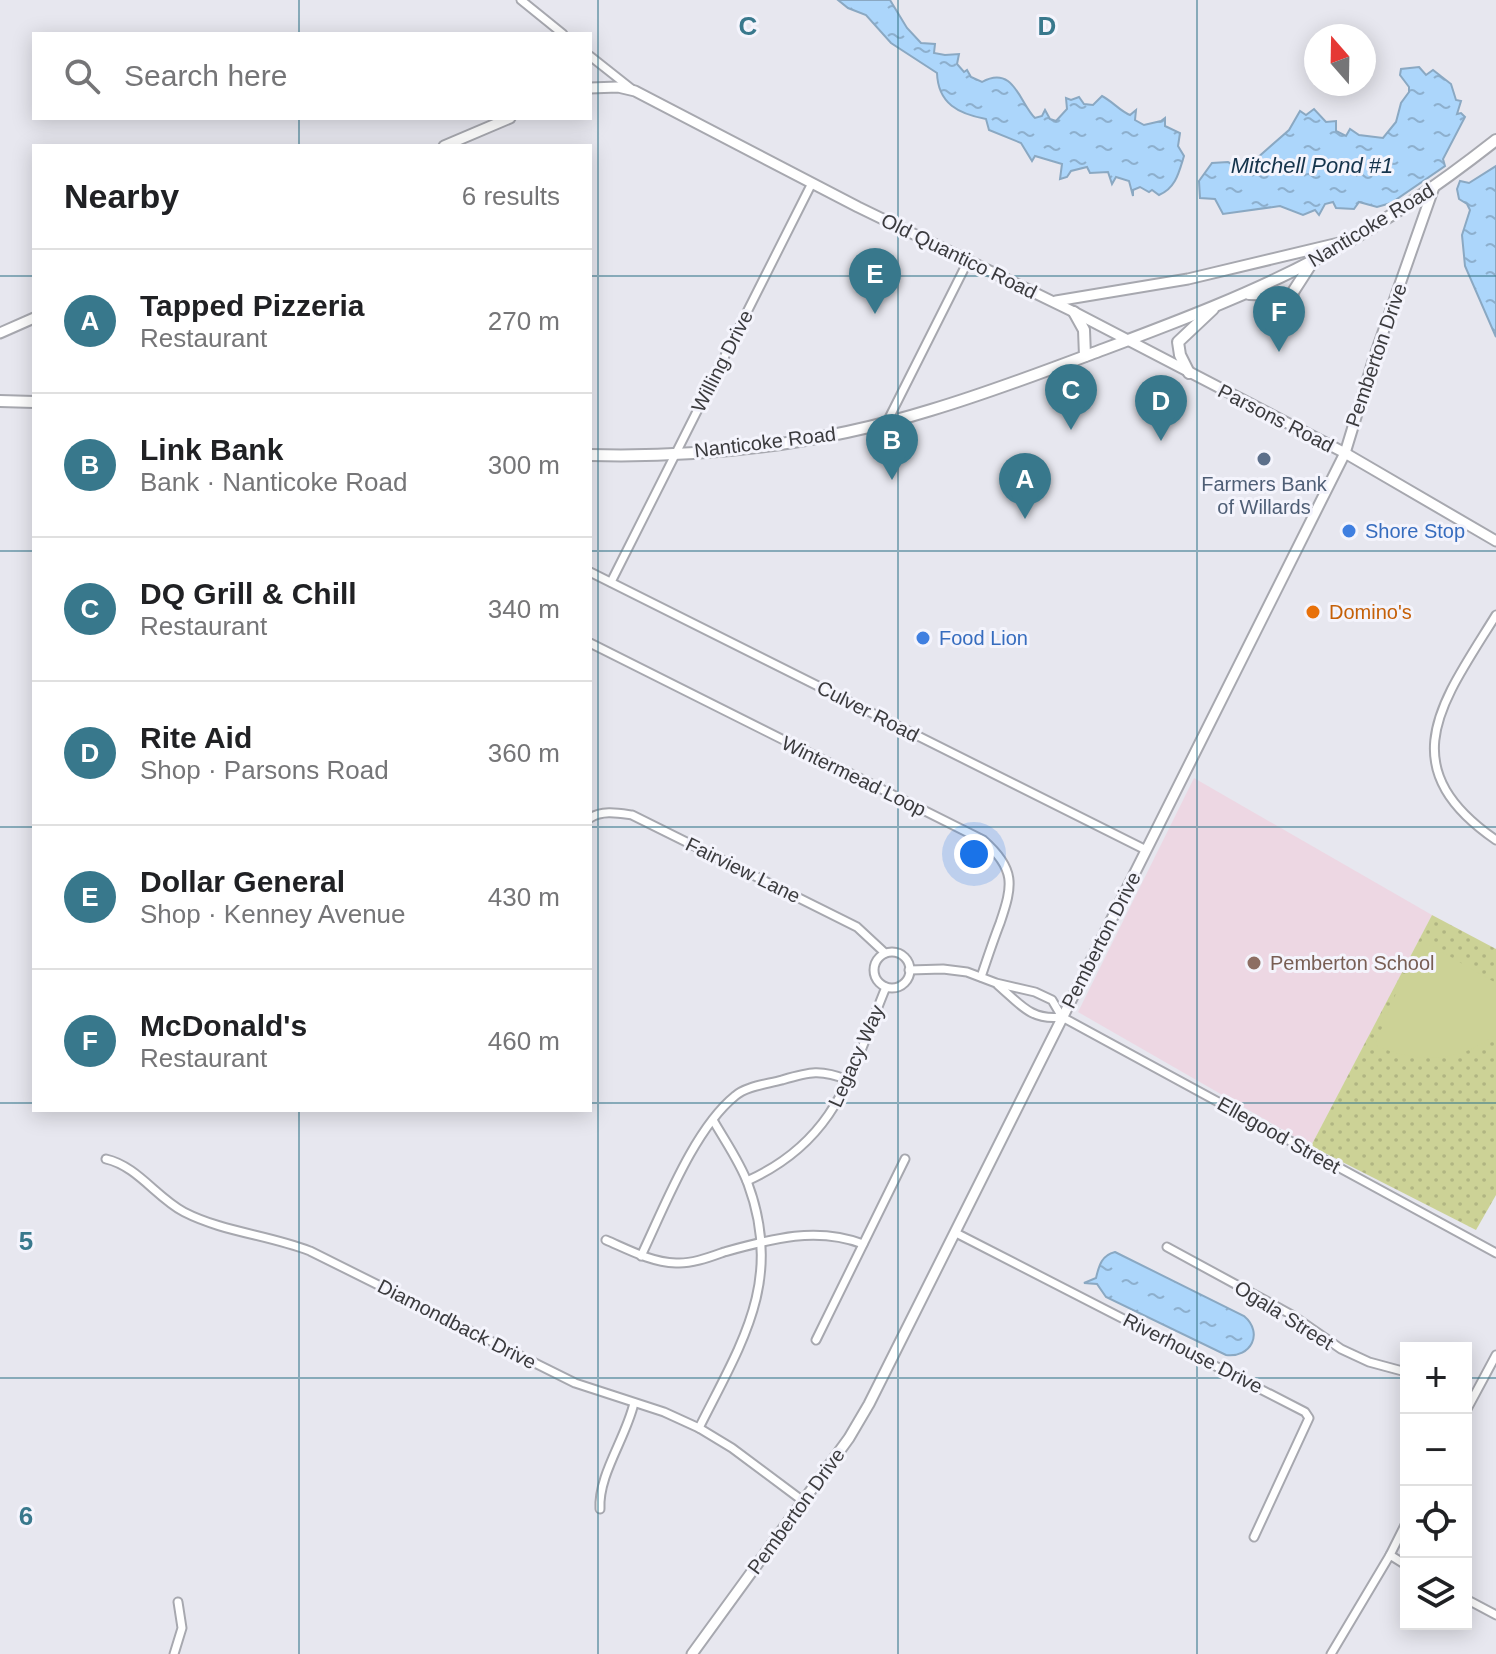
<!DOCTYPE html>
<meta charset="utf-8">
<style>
body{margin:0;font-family:Helvetica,sans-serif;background:#f6f6f6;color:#202124}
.controls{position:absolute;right:24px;bottom:24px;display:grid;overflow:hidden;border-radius:0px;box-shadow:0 4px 20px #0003}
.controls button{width:72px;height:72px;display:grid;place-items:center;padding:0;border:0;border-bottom:2px solid #e0e0e0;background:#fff;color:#202124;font:40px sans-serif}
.compass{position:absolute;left:1304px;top:24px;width:72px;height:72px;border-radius:50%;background:#fff;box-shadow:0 4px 20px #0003;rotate:340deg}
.you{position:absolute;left:974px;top:854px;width:28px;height:28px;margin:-20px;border:6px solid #fff;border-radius:50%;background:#1a73e8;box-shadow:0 0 0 12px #1a73e833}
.badge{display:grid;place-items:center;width:52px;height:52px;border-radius:50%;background:#38788c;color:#fff;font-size:26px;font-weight:700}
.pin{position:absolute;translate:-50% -66px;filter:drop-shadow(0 2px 4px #0008)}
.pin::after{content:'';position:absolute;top:42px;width:28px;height:24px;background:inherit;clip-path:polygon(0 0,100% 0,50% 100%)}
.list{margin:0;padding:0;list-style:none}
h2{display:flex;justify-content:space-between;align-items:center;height:104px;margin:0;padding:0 32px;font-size:34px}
h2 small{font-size:26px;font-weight:400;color:#757577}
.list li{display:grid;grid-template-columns:52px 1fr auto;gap:24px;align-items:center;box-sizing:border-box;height:144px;padding:0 32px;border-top:2px solid #e0e0e0}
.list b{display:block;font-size:30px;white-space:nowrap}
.list p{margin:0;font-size:26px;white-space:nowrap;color:#757577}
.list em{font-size:26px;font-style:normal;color:#757577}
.icon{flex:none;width:44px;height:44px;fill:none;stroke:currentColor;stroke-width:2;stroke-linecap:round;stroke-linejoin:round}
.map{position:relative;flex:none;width:1496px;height:1654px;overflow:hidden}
.search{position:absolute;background:#fff;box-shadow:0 4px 20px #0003;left:32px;top:32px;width:560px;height:88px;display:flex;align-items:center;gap:20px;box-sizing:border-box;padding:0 28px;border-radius:0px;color:#757577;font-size:30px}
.panel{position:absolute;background:#fff;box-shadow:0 4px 20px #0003;left:32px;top:144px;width:560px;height:968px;border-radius:0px}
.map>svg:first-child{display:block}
</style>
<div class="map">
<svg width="1496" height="1654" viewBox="0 0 1496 1654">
<defs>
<pattern id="park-dots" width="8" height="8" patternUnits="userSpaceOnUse" patternTransform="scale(2)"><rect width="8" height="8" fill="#ccd296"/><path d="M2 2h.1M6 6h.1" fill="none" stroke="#b0b582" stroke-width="1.8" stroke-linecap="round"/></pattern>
<pattern id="water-ripples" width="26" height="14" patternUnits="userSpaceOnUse" patternTransform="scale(2)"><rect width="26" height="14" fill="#acd6fb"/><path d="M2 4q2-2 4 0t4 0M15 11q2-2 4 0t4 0" fill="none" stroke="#8dafcd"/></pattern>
</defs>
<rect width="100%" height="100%" fill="#e7e7ef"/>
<polygon fill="#edd7e3" points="1194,778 1432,915 1311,1146 1078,1012"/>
<polygon fill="url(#park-dots)" points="1432,915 1496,949 1496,1195 1476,1230 1311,1146"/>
<path fill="#ccd296" d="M1428,944L1496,983V1034C1459,1063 1417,1064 1375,1045L1399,986L1420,946Z"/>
<g fill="url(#water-ripples)" stroke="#8aa8c2" stroke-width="2">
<path d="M838,0H890L907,28L921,43L935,44L934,53L945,55L959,54L957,64L964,72L967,70L971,77L982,82C1014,64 1020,104 1035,118L1042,116L1045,110L1050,119L1056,121L1067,109L1066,98L1071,100L1079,97L1084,104L1093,105L1102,96C1112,101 1120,111 1130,115L1136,110L1135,120L1144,125L1161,121L1165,118V126L1180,133L1178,146L1184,156C1179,172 1176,188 1159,195L1152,190L1149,192L1140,187L1133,190V196L1129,181L1116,177L1112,184L1108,172L1090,173L1087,167L1071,171L1067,177L1060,179L1062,164L1035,156L1032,161L1021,143L989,130L986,119C959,114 938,104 937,73L891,43L866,15L848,8Z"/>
<polygon points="1419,67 1426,75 1433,70 1451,84 1456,100 1461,101 1457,114 1461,113 1465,117 1443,159 1445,166 1391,203 1377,207 1359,202 1354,209 1336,208 1333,202 1325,204 1319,215 1315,210 1303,215 1280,206 1223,214 1215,199 1200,198 1199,181 1212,163 1228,162 1248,173 1260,170 1256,159 1289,130 1300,111 1306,115 1314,109 1326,122 1336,121 1336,131 1346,136 1350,129 1359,135 1383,138 1396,122 1401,103 1409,92 1409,87 1400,75 1401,69"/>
<polygon points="1496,166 1496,337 1465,266 1462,235 1470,210 1467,204 1459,199 1457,189 1460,181 1469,183"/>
<path d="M1115,1252L1244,1316C1264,1333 1251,1358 1226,1355L1106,1297L1097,1284L1084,1283L1096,1278C1099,1265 1102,1255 1115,1252Z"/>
</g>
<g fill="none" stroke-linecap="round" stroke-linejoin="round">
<g stroke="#a7a8af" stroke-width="11">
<g id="minor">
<polyline points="521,0 563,34"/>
<polyline points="590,56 633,90"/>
<polyline points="887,422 968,261"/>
<polyline points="590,572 1146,850"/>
<polyline points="611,582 812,183"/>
<path d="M1496,615C1443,701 1389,766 1496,840"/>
<path d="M590,643L983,840C1016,869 1013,885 1000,923C993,941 987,959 981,977"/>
<path d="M590,818C602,810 618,813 632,815L857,927L885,953"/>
<circle cx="892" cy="970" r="18"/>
<polyline points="909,970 943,969 967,972 996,983 1035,992 1052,1000 1062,1017 1496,1253"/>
<path d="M998,985C1020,1004 1031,1021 1062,1017"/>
<path d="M106,1159C137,1166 156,1197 184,1212C223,1232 269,1235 310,1251L575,1383L664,1412L699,1428L732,1448L803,1501"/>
<path d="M747,1181C838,1140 851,1072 886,987"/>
<polyline points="956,1233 1305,1412 1309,1418 1254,1537"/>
<path d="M606,1240C629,1250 651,1262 676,1263C692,1264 710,1257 724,1252C771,1239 816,1226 863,1244"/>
<polyline points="1167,1247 1292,1315 1341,1349 1369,1362 1406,1372"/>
<path d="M641,1256C664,1208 694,1129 735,1096C746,1086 768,1084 782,1080C810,1072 820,1069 848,1080"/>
<polyline points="816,1340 905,1159"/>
<polyline points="1466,1411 1496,1355"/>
<path d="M699,1428C741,1344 784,1281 748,1184C740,1162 725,1141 713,1120"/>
<path d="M600,1509C598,1475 626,1438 634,1403"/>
<polyline points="1390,1555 1406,1565"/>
<polyline points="1466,1599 1496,1615"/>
<polyline points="174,1654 182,1628 178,1602"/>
<polyline points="1331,1654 1390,1555 1406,1523"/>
</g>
</g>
<g stroke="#a7a8af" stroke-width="13">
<g id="tertiary">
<polyline points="590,88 618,87 635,91 858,207 1074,312 1345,453 1496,541"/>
<polyline points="444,146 510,118"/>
<polyline points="1056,301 1188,279 1343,242"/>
<polyline points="0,333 34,318"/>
<polyline points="692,1654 849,1438 869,1404 1345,453 1374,358 1434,187"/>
</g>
</g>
<g stroke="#a7a8af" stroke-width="14">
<g id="secondary">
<polyline points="1249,294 1280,295 1292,302 1293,292 1311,264"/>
<polyline points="1074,312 1084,330 1085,356"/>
<polyline points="1189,373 1180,355 1178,342 1213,309"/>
<polyline points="0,401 34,402"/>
<path d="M590,455C705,458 821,444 931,410C985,394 1038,374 1091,354C1168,325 1247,296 1320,257C1383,224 1440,184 1496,140"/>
</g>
</g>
<use href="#minor" stroke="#fff" stroke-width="7"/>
<use href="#tertiary" stroke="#fff" stroke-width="9"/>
<use href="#secondary" stroke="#fff" stroke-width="10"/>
</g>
<path fill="none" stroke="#38788c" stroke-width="2" stroke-opacity="0.55" d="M299,0V34M598,0V1654M898,0V1654M1197,0V1654M299,118V146M0,276H34M590,276H1496M0,551H34M590,551H1496M0,827H34M590,827H1496M0,1103H34M590,1103H1496M299,1110V1654M0,1378H1406M1466,1378H1496"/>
<circle fill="#5c6f8a" stroke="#f4f4fc" stroke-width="3" cx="1264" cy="459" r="8"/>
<g fill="#3f7fe0" stroke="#f4f4fc" stroke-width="3">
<circle cx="1349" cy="531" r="8"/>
<circle cx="923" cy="638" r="8"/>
</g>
<circle fill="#e8710a" stroke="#f4f4fc" stroke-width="3" cx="1313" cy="612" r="8"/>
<circle fill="#8d6e63" stroke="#f4f4fc" stroke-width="3" cx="1254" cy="963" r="8"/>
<g text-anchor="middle" stroke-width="6" stroke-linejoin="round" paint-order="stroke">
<g font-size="20" fill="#3b3b3e" stroke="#f4f4fc">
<text transform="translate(1371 225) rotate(-31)" y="7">Nanticoke Road</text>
<text transform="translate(959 256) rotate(26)" y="7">Old Quantico Road</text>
<text transform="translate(1376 355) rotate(-71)" y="7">Pemberton Drive</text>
<text transform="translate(722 361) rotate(-63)" y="7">Willing Drive</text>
<text transform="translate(1276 418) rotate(27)" y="7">Parsons Road</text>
<text transform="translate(765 442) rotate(-7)" y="7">Nanticoke Road</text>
<text transform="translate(868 711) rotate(27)" y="7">Culver Road</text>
<text transform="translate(854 776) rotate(26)" y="7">Wintermead Loop</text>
<text transform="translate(743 870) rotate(26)" y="7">Fairview Lane</text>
<text transform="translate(1101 940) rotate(-63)" y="7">Pemberton Drive</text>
<text transform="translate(856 1056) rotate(-66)" y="7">Legacy Way</text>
<text transform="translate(1279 1135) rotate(29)" y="7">Ellegood Street</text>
<text transform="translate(1284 1315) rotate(32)" y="7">Ogala Street</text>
<text transform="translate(457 1324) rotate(27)" y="7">Diamondback Drive</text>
<text transform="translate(1193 1353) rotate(27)" y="7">Riverhouse Drive</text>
<text transform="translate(796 1511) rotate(-54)" y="7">Pemberton Drive</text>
</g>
<g font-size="20" fill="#4e5e75" stroke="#f4f4fc">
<text x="1264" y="491">Farmers Bank<tspan x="1264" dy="23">of Willards</tspan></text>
</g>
<g font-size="20" fill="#366cbe" stroke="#f4f4fc" text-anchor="start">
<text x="1365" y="538">Shore Stop</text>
<text x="939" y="645">Food Lion</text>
</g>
<g font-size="20" fill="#c56008" stroke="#f4f4fc" text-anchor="start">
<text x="1329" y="619">Domino's</text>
</g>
<g font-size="20" fill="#785e54" stroke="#f4f4fc" text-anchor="start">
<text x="1270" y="970">Pemberton School</text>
</g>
<g font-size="22" font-style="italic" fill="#15344c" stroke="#f4f4fc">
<text x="1312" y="173">Mitchell Pond #1</text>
</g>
</g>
<g font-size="26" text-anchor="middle" font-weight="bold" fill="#38788c" stroke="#f4f4fc" stroke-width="6" stroke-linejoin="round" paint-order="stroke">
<text x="748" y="35">C</text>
<text x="1047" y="35">D</text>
<text x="26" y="1250">5</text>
<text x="26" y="1525">6</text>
</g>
</svg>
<div class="controls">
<button>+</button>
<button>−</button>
<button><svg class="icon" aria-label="locate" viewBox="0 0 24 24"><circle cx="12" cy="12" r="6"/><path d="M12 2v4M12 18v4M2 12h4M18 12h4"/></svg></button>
<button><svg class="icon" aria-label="layers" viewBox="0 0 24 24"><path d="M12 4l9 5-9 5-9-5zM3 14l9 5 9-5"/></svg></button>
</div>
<svg class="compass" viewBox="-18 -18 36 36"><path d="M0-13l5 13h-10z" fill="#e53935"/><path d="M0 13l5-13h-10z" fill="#757577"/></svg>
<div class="you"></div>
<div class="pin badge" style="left:1025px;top:519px">A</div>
<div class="pin badge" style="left:892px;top:480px">B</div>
<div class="pin badge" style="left:1071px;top:430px">C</div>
<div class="pin badge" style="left:1161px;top:441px">D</div>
<div class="pin badge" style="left:875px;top:314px">E</div>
<div class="pin badge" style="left:1279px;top:352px">F</div>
<div class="search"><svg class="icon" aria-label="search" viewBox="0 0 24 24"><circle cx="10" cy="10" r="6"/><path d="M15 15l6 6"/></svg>Search here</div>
<section class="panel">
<h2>Nearby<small>6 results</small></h2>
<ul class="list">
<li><span class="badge">A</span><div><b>Tapped Pizzeria</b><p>Restaurant</p></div><em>270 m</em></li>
<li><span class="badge">B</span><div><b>Link Bank</b><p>Bank · Nanticoke Road</p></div><em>300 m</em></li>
<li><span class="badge">C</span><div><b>DQ Grill &amp; Chill</b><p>Restaurant</p></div><em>340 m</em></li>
<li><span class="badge">D</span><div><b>Rite Aid</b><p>Shop · Parsons Road</p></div><em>360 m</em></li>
<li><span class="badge">E</span><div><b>Dollar General</b><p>Shop · Kenney Avenue</p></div><em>430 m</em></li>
<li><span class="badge">F</span><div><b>McDonald's</b><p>Restaurant</p></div><em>460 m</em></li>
</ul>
</section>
</div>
